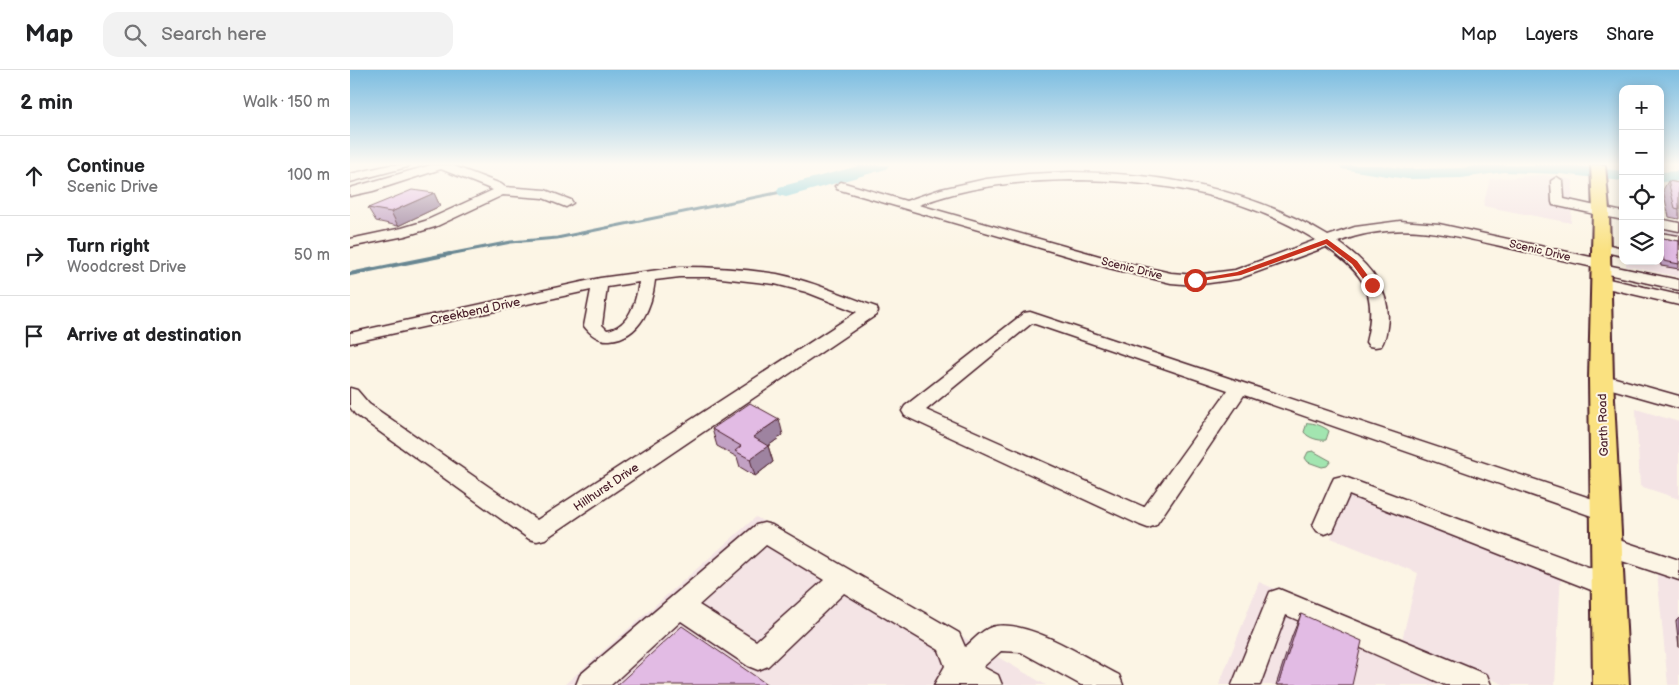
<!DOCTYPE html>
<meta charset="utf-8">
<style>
body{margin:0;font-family:"Balsamiq Sans",sans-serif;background:#f2f2f2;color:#202124}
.controls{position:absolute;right:15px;top:15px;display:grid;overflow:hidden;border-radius:10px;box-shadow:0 2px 12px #0003}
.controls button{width:45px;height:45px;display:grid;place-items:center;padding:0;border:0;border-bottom:1px solid #e0e0e0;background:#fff;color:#202124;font:25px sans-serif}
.stop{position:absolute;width:15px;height:15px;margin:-11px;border:4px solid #c8321e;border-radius:50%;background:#fff}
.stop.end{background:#c8321e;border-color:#fff;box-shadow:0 1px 5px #0008}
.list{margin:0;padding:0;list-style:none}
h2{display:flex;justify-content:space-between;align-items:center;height:65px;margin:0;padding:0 20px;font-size:21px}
h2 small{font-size:16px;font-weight:400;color:#757577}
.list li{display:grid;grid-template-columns:32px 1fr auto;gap:15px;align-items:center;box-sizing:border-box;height:80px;padding:0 20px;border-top:1px solid #e0e0e0}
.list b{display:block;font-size:19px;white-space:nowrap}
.list p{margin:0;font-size:16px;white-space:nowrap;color:#757577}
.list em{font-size:16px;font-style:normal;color:#757577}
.icon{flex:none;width:28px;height:28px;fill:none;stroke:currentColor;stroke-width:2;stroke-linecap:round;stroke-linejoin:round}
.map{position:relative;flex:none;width:1329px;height:615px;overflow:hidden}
header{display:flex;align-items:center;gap:30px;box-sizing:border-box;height:70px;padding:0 25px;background:#fff;border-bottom:1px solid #e0e0e0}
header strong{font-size:24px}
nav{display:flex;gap:28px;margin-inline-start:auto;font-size:18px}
.search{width:350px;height:45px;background:#f2f2f2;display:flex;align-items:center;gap:12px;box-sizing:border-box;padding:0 18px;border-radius:15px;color:#757577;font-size:19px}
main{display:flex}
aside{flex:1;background:#fff}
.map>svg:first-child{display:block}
</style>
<header>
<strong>Map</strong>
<div class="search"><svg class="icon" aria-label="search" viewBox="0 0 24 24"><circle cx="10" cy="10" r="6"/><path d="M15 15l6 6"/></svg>Search here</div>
<nav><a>Map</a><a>Layers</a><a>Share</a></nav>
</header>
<main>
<aside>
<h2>2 min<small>Walk · 150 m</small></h2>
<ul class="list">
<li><svg class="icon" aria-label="ahead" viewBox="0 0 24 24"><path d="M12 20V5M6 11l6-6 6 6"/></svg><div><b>Continue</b><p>Scenic Drive</p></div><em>100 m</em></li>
<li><svg class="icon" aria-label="right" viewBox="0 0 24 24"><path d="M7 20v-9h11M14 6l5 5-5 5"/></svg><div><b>Turn right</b><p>Woodcrest Drive</p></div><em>50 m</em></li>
<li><svg class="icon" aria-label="arrive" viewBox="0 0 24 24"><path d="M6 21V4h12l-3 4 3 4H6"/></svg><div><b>Arrive at destination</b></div></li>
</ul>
</aside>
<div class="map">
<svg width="1329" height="615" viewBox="0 0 1329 615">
<rect width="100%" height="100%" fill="#fcf5e5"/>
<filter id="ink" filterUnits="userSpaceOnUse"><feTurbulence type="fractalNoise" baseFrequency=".02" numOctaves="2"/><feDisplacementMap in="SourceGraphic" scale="10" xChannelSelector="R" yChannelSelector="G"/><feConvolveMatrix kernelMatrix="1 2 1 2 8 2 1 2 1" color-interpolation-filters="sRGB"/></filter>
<g filter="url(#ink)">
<g fill="#f4e4e5">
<polygon points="1194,105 1223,110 1221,153 1133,136 1140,109"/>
<polygon points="1310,158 1329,161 1329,207 1276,196 1276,191 1310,191"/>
<polygon points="1286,339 1329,352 1329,429 1290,416"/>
<polygon points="997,420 1211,502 1205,615 1155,615 1052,570 1068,503 981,468"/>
<polygon points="406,447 696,615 214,615"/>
<polygon points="1305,483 1329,492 1329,615 1318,615"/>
<polygon points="909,512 1143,615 869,615"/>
</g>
<g fill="#a2e5b0" stroke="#76826e">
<path d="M957,353C963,352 975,357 979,361L976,370C969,371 958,368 954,362Z"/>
<polygon points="963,381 981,391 977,396 972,397 958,392 955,388 958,382"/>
</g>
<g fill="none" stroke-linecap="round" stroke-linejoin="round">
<polyline stroke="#678692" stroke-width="3" points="94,185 161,172 207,168 436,121"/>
<polyline stroke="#678692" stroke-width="4" points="0,204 100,184"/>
<g fill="#7bcbd7" fill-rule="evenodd">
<polygon points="512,95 539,95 536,99 436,127 429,125 427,121 429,117"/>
<polygon points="989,95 1031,95 1057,99 1111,98 1133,95 1220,95 1273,101 1273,111 1211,104 1154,102 1111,108 1057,109 998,100 992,99"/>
<polygon points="1329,101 1329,111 1310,112 1310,102"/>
</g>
<g stroke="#4a1f2b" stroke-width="3">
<g id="minor">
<polygon points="40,95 59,95 57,97 0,112 0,104"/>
<polygon points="81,95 101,95 151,114 155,117 195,120 221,130 223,133 216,137 193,128 153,125 85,157 55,166 0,177 0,169 52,158 75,151 143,120 91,99 23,121 0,126 0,118"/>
<path d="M720,102C811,103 899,118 978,166L1005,157L1050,151L1089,154L1250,189L1255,191L1257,195L1329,210V220L1245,201L1243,197C1211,190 1178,182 1146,175C1090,162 1044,151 988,172C1017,192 1043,220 1037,257C1036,264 1035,270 1031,276L1025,277L1019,276L1016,272C1028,224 1015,204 976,177L888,209L845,215L821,213L759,198L487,119L485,116L491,112L556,131L591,119L636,109L678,104ZM720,110C807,110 891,124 966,170L885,200L845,205L821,203L767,191L569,135C618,116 668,111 720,110Z"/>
<polygon points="1207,107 1213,111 1214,129 1273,142 1273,150 1203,135 1202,132 1201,111"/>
<polygon points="1310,149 1329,153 1329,161 1310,157"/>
<polygon points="1310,163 1329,166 1329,174 1310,171"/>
<polygon points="1251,173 1273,178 1273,186 1246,180 1244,177 1246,174"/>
<path d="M330,197C362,197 395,199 427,204C461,211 493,225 526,237L528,241L526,245L195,469L187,471L179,469L5,344L0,337V318L7,320L19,334L187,450L507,242L456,222L425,214L362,207H330L305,210C302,236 291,267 260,270C249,271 241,265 234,256L241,220L0,273V263L250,208ZM289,212C286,231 280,257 257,260L252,255L257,217Z"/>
<polygon points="1250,207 1329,225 1329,235 1244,215 1242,212 1244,209"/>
<path d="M680,242L1264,436L1268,442L1264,448L1256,451L894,325L806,455L798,458L790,455L555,346L552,341L555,336L674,243ZM682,253L878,320L794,437L576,340Z"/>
<polygon points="1251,304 1329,326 1329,338 1244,314 1242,310 1244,306"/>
<polygon points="992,406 1268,508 1272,516 1268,524 1259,527 999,425 983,461 975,464 967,461 963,455 981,414 984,408"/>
<path d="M414,453L422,455L609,563L615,577C624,570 634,557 646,556C682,551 737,589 769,605L773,615H731L671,582L651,581L633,597L648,605L652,615H584L595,596L589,580L494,523L418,596L408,600L398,596L331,551L261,615H226L230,605L406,455ZM416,475L474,510L406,571L349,535Z"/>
<polygon points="1257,466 1329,490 1329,510 1248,483 1245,476 1248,469"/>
<polygon points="929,519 1137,605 1141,615 1095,615 936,545 910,615 882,615 920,522"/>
</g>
</g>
<g stroke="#4a1f2b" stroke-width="4">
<polygon id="major" points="1241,95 1255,95 1259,140 1263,310 1279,615 1243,615 1239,310 1243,140"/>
</g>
<use href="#minor" fill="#fcf5e5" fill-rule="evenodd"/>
<use href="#major" fill="#fae180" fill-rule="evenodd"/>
</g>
<g fill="#c2a1c4" stroke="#4a1f2b">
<polygon points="1318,111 1329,113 1329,149 1319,147 1313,120"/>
<polygon points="84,123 90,136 48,156 26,151 18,138"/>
<polygon points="1310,164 1313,168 1329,171 1329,199 1311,196 1310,191"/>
<polygon points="362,359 433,365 418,376 423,392 405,406 390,397 387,387 367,376"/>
<polygon points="951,544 1002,615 926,615 942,566"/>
<polygon points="1329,548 1329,577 1326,551"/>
</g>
<g fill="#9e83a0" stroke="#4a1f2b">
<polygon points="84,123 90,136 48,156 41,142"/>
<polygon points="429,349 433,365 418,376 423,392 405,406 400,389 403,367"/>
</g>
<g fill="#e2bbe4" stroke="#4a1f2b">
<polygon points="1318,111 1329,113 1329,139 1325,138"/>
<polygon points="62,120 84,123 41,142 18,138"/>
<polygon points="1310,164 1313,168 1329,171 1329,194 1314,191 1310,174"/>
<polygon points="400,333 429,349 403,367 418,376 400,389 385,381 391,376 362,359"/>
<polygon points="951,544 1012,571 1002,615 928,615"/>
<polygon points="332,556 418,615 267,615"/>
</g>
</g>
<linearGradient id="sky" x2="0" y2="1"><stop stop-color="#7cbde1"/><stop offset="0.52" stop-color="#fefaf3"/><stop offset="1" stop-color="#fefaf3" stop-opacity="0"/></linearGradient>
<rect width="1329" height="181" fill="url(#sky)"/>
<polygon fill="#c8321e" points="977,169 1007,191 1025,215 1024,217 1019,217 1002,194 976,174 891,205 845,212 841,210 887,202"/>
<g text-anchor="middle" stroke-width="4" stroke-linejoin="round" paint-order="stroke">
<g font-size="11" fill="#4a1f2b" stroke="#fcf5e5">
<text transform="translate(1190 180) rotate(13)" y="4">Scenic Drive</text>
<text transform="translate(782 198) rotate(14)" y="4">Scenic Drive</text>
</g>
<g font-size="12" fill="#4a1f2b" stroke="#fcf5e5">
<text transform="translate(125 241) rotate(-12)" y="4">Creekbend Drive</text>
<text transform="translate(1253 355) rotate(-92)" y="4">Garth Road</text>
<text transform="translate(256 417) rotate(-34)" y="4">Hillhurst Drive</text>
</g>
</g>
</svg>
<div class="controls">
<button>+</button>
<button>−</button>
<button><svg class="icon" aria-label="locate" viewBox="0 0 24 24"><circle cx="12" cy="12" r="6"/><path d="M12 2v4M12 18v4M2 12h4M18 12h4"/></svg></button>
<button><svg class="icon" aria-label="layers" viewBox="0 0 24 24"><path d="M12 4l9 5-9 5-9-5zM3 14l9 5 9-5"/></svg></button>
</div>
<div class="stop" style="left:845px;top:210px"></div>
<div class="stop end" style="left:1022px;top:215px"></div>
</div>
</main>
